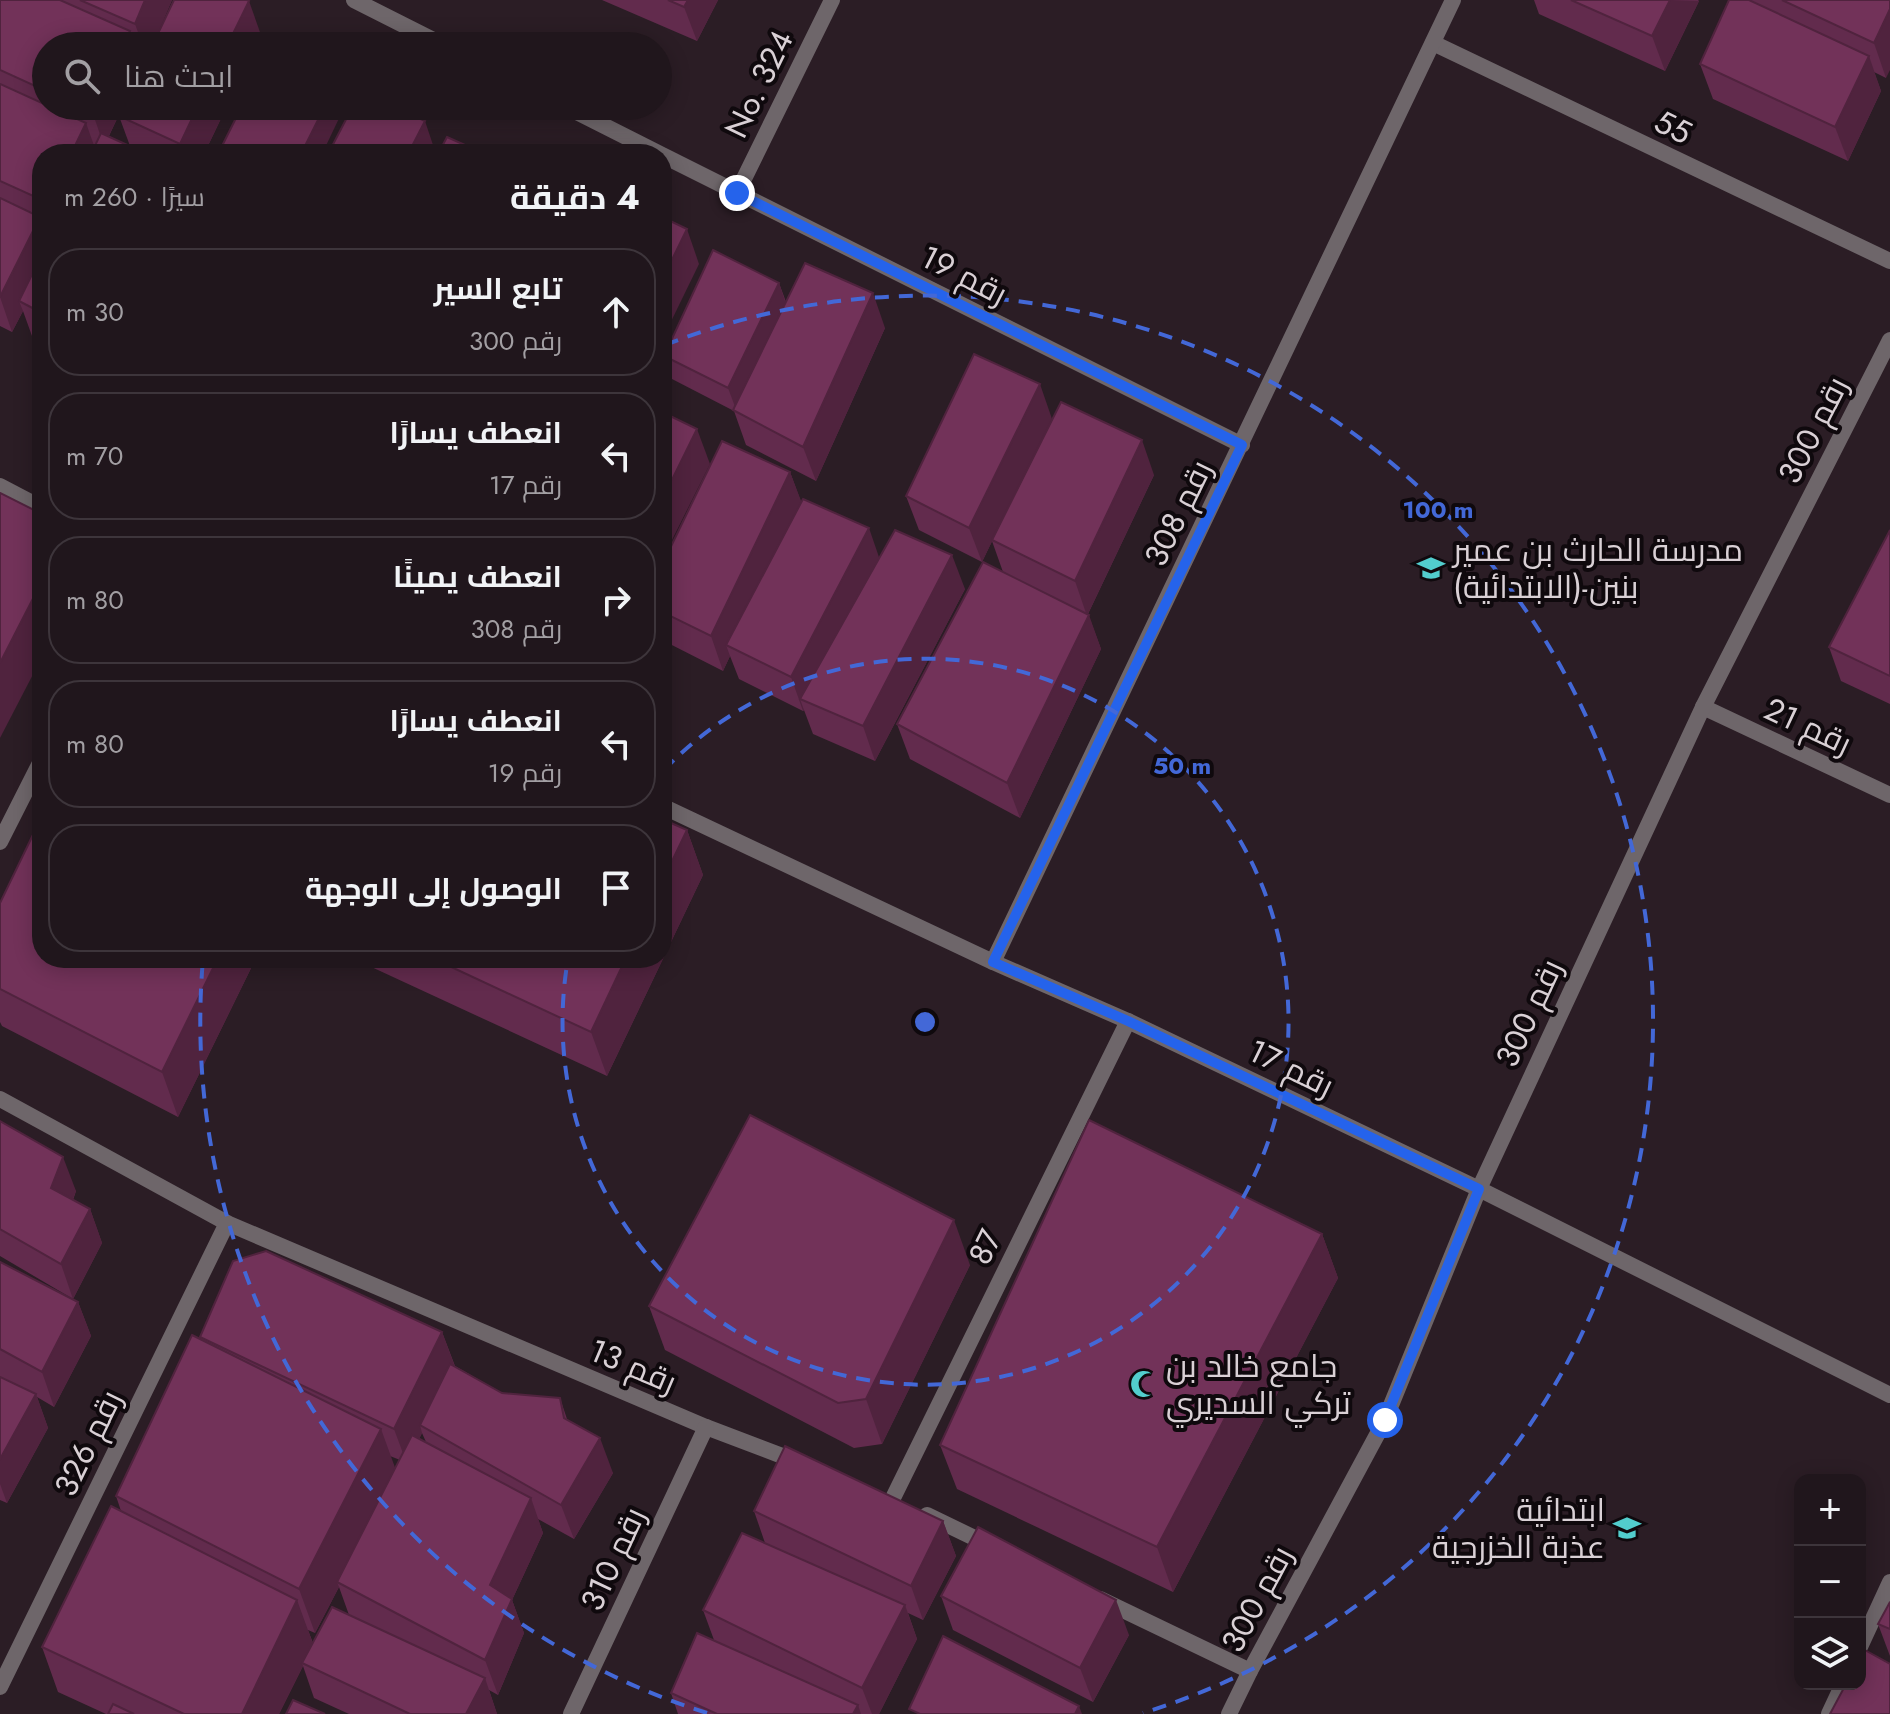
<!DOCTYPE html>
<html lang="ar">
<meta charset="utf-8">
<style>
body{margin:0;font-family:Jost,Cairo,sans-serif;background:#281f25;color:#f1f3f6;direction:rtl}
.controls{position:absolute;right:24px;bottom:24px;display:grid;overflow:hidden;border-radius:16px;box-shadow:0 4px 20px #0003}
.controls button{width:72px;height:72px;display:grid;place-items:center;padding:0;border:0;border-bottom:2px solid #3d353b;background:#20161c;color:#f1f3f6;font:40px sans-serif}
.stop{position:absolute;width:24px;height:24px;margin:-18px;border:6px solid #2563eb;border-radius:50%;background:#fff}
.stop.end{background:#2563eb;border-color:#fff;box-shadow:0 2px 8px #0008}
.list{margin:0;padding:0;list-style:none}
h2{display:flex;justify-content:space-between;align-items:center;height:104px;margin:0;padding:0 32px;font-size:34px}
h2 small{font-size:26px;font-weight:400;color:#a29fa3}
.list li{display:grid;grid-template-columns:52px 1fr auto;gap:24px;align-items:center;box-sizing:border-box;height:128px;margin:0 16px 16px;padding:0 16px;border:2px solid #3d353b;border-radius:32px}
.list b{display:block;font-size:30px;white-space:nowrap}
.list p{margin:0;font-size:26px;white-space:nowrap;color:#a29fa3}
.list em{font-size:26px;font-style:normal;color:#a29fa3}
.icon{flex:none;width:44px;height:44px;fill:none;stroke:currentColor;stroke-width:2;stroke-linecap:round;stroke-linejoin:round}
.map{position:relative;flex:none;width:1890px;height:1714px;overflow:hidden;direction:ltr}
.search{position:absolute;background:#20161c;box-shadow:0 4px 20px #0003;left:32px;top:32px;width:640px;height:88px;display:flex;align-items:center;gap:20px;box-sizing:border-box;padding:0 28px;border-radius:44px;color:#a29fa3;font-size:30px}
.panel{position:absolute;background:#20161c;box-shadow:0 4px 20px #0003;left:32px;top:144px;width:640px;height:824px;border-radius:32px;direction:rtl}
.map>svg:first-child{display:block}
</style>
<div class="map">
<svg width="1890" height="1714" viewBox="0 0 1890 1714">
<rect width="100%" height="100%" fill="#2b1d25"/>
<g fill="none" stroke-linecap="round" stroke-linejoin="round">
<g stroke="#6e666a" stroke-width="16">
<polyline points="0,486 42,508"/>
<polyline points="1703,707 1890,795"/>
<polyline points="662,806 993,962 1128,1021 1479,1189 1890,1395"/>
<polyline points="1229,1714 1250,1671 1385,1420 1479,1189 1703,707 1890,340"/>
</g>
<g stroke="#6e666a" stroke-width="16">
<polyline points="354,0 445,46"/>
<polyline points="1433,43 1890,261"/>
<polyline points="565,106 660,154"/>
<polyline points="662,155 1242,445"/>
<polyline points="737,193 832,0"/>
<polyline points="0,842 42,759"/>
<polyline points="993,962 1453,0"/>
<polyline points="0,1099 227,1223 706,1427 798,1462"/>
<polyline points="893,1498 1128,1021"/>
<polyline points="927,1515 989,1545"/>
<polyline points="1100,1599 1250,1671"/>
<polyline points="1860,1647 1890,1582"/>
<polyline points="0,1687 227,1223"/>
<polyline points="571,1714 706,1427"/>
<polyline points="1829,1714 1843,1684"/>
</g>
</g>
<g fill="#622b4d" fill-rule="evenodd">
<polygon points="0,0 172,0 152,46 46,46 46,106 123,106 109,136 130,146 119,116 124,106 227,106 204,154 42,154 42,341 32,336 23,311 12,332 0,326"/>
<polygon points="602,0 718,0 697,41"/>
<polygon points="1534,0 1698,0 1699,1 1665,71 1539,14"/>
<polygon points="1729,0 1890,0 1886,78 1874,72 1881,91 1848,161 1713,99 1700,64"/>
<polygon points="779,283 786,302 885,328 816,481 746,445 734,411 672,379 664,356"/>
<polygon points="790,472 801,502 879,558 965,589 875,761 813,734 804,710 803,711 739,679 730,656 723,671 662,640 662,565"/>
<polygon points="1154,475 1088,614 1101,649 1020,818 910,759 897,724 1003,572 992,541 982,562 919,530 906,496"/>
<polygon points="1890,530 1890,704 1841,681 1829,647"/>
<polygon points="687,830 703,875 607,1076 352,958 662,958"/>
<polygon points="0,903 42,958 256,958 178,1117 2,1026 0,1022"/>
<polygon points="0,1121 76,1191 73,1200 90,1209 102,1243 73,1299 0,1256"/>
<polygon points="1322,1234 1338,1278 1173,1592 957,1489 940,1445"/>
<polygon points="0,1262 78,1302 91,1336 54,1407 37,1397 48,1428 7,1503 0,1500"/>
<polygon points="970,1265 882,1444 854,1448 665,1350 649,1306"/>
<path d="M442,1332L455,1366L502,1393L560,1398L567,1419L613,1473L574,1539L538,1519L543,1533L512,1600L524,1633L498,1695L489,1690L497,1714H349L314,1698L303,1666L279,1714H106L58,1692L42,1647L121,1511L116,1496L201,1339L200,1337ZM422,1433L426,1442L419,1439ZM390,1456L400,1460L395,1469ZM339,1587L349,1615L313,1643L308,1630L315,1633Z"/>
<polygon points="754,1511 943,1521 956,1556 923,1620 908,1613 917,1639 879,1714 678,1714 671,1693 714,1640 703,1610 765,1543"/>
<polygon points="941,1596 1129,1635 1093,1702 953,1630"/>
<polygon points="1890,1602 1890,1656 1878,1624"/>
</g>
<g fill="#50233e">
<polygon points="145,0 172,0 152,46 143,46 135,24"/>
<polygon points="688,0 718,0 697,41 684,7"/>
<polygon points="1670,0 1699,1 1665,71 1652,36"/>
<polygon points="249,1 261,35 256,46 227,46"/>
<polygon points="1890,9 1890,70 1886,78 1874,43"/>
<polygon points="130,31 135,46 123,46"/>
<polygon points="1869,56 1881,91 1848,161 1835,127"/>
<polygon points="94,106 123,106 104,146 92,111"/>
<polygon points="198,106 227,106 204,154 184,154 180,144"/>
<polygon points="325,106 342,106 343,110 322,154 301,154"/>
<polygon points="425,121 433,145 429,154 408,154"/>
<polygon points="86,123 97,154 71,154"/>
<polygon points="40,217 42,222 42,273 19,301 23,311 12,332 0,297"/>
<polygon points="687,229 699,264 662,340 662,280"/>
<polygon points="779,283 787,307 737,412 728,388"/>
<polygon points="873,293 885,328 816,481 803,447"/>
<polygon points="1040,384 1052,419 982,562 969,528"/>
<polygon points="697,429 710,464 662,560 662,500"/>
<polygon points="1142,440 1154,475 1087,616 1075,581"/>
<polygon points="790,472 803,506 726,645 730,656 723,671 711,636"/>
<polygon points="869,528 881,563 800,699 804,710 803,711 791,677"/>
<polygon points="952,555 965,589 875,761 863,726"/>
<polygon points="42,581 42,657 0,738 0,663"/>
<polygon points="1089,615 1101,649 1020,818 1007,783"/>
<polygon points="687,830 703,875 607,1076 591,1032 626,958 662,958 662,882"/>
<polygon points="218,958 256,958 178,1117 162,1072"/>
<polygon points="63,1157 76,1191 64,1223 51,1188"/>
<polygon points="90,1209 102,1243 73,1299 61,1264"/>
<polygon points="954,1220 970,1265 882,1444 866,1399"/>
<polygon points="1322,1234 1338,1278 1173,1592 1157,1547"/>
<polygon points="78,1302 91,1336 54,1407 42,1372"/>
<polygon points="442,1332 455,1367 420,1425 422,1433 407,1464 394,1429"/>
<polygon points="36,1394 48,1428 7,1503 0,1484 0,1459"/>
<polygon points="381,1429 397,1473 337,1582 339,1587 315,1633 299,1589"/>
<polygon points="600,1438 613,1473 574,1539 561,1505"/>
<polygon points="531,1498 543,1533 512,1600 524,1633 498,1695 485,1660 490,1585"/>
<polygon points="943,1521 956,1556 923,1620 911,1586"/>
<polygon points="297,1600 313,1644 302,1663 303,1666 279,1714 242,1714"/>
<polygon points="1116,1600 1129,1635 1093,1702 1080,1668"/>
<polygon points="905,1605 917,1639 879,1714 872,1714 862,1688"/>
<polygon points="485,1678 497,1714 466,1714"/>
<polygon points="858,1705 861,1714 853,1714"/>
<polygon points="1079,1706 1082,1714 1075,1714"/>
</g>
<g fill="#723259" stroke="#50233e" stroke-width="2">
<polygon points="0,0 60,0 130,31 123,46 46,46 46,91 0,70"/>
<polygon points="80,0 145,0 135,24"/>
<polygon points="174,0 247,0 249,1 227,46 152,46"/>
<polygon points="668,0 688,0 684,7"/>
<polygon points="1571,0 1670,0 1652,36"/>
<polygon points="1729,0 1749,0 1869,56 1835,127 1700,64"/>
<polygon points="1782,0 1890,0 1890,9 1874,43"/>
<polygon points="0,84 86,123 71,154 42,154 42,200 0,181"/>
<polygon points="80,106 94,106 92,111"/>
<polygon points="124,106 198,106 180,144 119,116"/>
<polygon points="242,106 325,106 301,154 218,154"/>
<polygon points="353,106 393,106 425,121 408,154 328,154"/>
<polygon points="101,133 147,154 91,154"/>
<polygon points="447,137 485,154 438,154"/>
<polygon points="0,198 40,217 0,297"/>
<polygon points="662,217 687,229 662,280"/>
<polygon points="713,250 779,283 728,388 664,356"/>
<polygon points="42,254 42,313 19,301"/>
<polygon points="805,263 873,293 803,447 733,410"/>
<polygon points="974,354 1040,384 969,528 906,496"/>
<polygon points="1061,402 1142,440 1075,581 992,540"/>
<polygon points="662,412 697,429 662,500"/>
<polygon points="722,441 790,472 711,636 662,612 662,565"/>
<polygon points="0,493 42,514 42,581 0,663"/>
<polygon points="803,499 869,528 791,677 726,645"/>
<polygon points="895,530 952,555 863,726 800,699"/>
<polygon points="1890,530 1890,676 1829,647"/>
<polygon points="983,562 1089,615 1007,783 897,724"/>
<polygon points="42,816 42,958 218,958 162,1072 0,989 0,903"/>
<polygon points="662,819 687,830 662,882"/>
<polygon points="432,958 626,958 591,1032"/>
<polygon points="750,1115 954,1220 866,1399 838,1403 649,1306"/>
<polygon points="1089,1120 1322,1234 1157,1547 940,1445"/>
<polygon points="0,1121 63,1157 51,1188 90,1209 61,1264 0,1229"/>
<polygon points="266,1251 442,1332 394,1429 200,1337 233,1261"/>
<polygon points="0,1262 78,1302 42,1372 0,1349"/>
<polygon points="192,1335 381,1429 299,1589 116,1496"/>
<polygon points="450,1364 502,1393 560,1398 564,1418 600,1438 561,1505 420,1425"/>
<polygon points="0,1377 36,1394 0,1459"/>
<polygon points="412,1435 531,1498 490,1585 512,1599 485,1660 337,1582"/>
<polygon points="785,1446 943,1521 911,1586 754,1511"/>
<polygon points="111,1506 297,1600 242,1714 184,1714 42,1647"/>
<polygon points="978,1527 1116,1600 1080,1668 941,1596"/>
<polygon points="742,1533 905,1605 862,1688 703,1610"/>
<polygon points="1890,1602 1890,1629 1878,1624"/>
<polygon points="332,1607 485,1678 466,1714 410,1714 302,1663"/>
<polygon points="697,1633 858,1705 853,1714 717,1714 671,1693"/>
<polygon points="943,1636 1079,1706 1075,1714 920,1714 909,1709"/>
<polygon points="1863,1649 1890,1664 1890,1714 1830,1714 1846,1684 1860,1684 1860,1656"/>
<polygon points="293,1700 325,1714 286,1714"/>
<polygon points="113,1704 134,1714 108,1714"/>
</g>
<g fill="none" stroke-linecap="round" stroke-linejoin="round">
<polyline stroke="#2563eb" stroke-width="10" points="737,193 1242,445 993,962 1128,1021 1479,1189 1385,1420"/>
</g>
<g fill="none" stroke="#4368d7" stroke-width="4" stroke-dasharray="14 10">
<path d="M664 770A363 363 0 1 1 568 959"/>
<path d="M707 1713A725 725 0 0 1 203 959M665 345A725 725 0 1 1 1143 1713"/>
</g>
<defs>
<g id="school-bare" transform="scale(2.16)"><path d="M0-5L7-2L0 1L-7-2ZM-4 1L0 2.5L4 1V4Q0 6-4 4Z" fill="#52cdcd" stroke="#0f090d" stroke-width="2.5" paint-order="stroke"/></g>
<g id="mosque-bare" transform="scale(2.16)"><path d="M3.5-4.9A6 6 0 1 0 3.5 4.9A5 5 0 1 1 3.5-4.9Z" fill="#52cdcd" stroke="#0f090d" stroke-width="2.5" paint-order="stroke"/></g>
</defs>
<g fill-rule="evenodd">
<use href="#school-bare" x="1431" y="568"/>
<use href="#mosque-bare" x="1144" y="1384"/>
<use href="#school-bare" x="1627" y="1528"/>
</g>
<g text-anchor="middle" stroke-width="8" stroke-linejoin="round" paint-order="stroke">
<g font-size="32" fill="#d9d0d5" stroke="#0f090d">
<text transform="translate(759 84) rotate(-64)" y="11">No. 324</text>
<text transform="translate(1673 127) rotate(26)" y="11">55</text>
<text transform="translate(964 275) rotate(27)" y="11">رقم 19</text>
<text transform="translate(1813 430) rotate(-63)" y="11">رقم 300</text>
<text transform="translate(1178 513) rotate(-64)" y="11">رقم 308</text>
<text transform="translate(1808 726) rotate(25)" y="11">رقم 21</text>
<text transform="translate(1529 1013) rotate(-65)" y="11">رقم 300</text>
<text transform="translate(1291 1068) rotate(26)" y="11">رقم 17</text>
<text transform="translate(985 1247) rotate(-64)" y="11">87</text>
<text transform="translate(633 1366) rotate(23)" y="11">رقم 13</text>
<text transform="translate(88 1443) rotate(-64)" y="11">رقم 326</text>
<text transform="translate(613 1559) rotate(-65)" y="11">رقم 310</text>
<text transform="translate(1257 1599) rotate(-62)" y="11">رقم 300</text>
</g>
<g font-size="32" fill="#d9d0d5" stroke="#0f090d" text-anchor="start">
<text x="1453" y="561">مدرسة الحارث بن عمير<tspan x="1453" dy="37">(الابتدائية)-بنين</tspan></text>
<text x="1166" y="1377">جامع خالد بن<tspan x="1166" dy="37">تركي السديري</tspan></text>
<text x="1605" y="1521" text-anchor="end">ابتدائية<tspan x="1605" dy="37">عذبة الخزرجية</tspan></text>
</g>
</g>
<circle cx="925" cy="1022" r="12" fill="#4368d7" stroke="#0f090d" stroke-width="4"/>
<g font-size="24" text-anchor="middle" font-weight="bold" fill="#4368d7" stroke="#0f090d" stroke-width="8" stroke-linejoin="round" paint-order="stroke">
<text x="1438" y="518">100 m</text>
<text x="1182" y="774">50 m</text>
</g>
</svg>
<div class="controls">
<button>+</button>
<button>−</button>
<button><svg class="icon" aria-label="layers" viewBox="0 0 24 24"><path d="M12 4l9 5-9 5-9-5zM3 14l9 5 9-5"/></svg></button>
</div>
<div class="stop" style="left:1385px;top:1420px"></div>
<div class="stop end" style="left:737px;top:193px"></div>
<div class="search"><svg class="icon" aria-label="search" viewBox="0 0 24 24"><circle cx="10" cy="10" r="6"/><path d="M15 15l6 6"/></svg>ابحث هنا</div>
<section class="panel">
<h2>4 دقيقة<small>سيرًا · 260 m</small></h2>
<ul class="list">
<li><svg class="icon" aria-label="ahead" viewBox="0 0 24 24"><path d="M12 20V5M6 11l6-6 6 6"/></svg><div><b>تابع السير</b><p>رقم 300</p></div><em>30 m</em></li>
<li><svg class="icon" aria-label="left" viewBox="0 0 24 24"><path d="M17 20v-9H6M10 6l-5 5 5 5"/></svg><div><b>انعطف يسارًا</b><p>رقم 17</p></div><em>70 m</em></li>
<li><svg class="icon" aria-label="right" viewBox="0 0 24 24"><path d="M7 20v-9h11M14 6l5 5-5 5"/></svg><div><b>انعطف يمينًا</b><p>رقم 308</p></div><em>80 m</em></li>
<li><svg class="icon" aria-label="left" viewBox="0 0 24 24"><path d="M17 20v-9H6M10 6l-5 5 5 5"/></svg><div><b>انعطف يسارًا</b><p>رقم 19</p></div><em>80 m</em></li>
<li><svg class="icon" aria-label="arrive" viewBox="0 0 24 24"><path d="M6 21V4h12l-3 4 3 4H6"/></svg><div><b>الوصول إلى الوجهة</b></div></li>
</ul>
</section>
</div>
